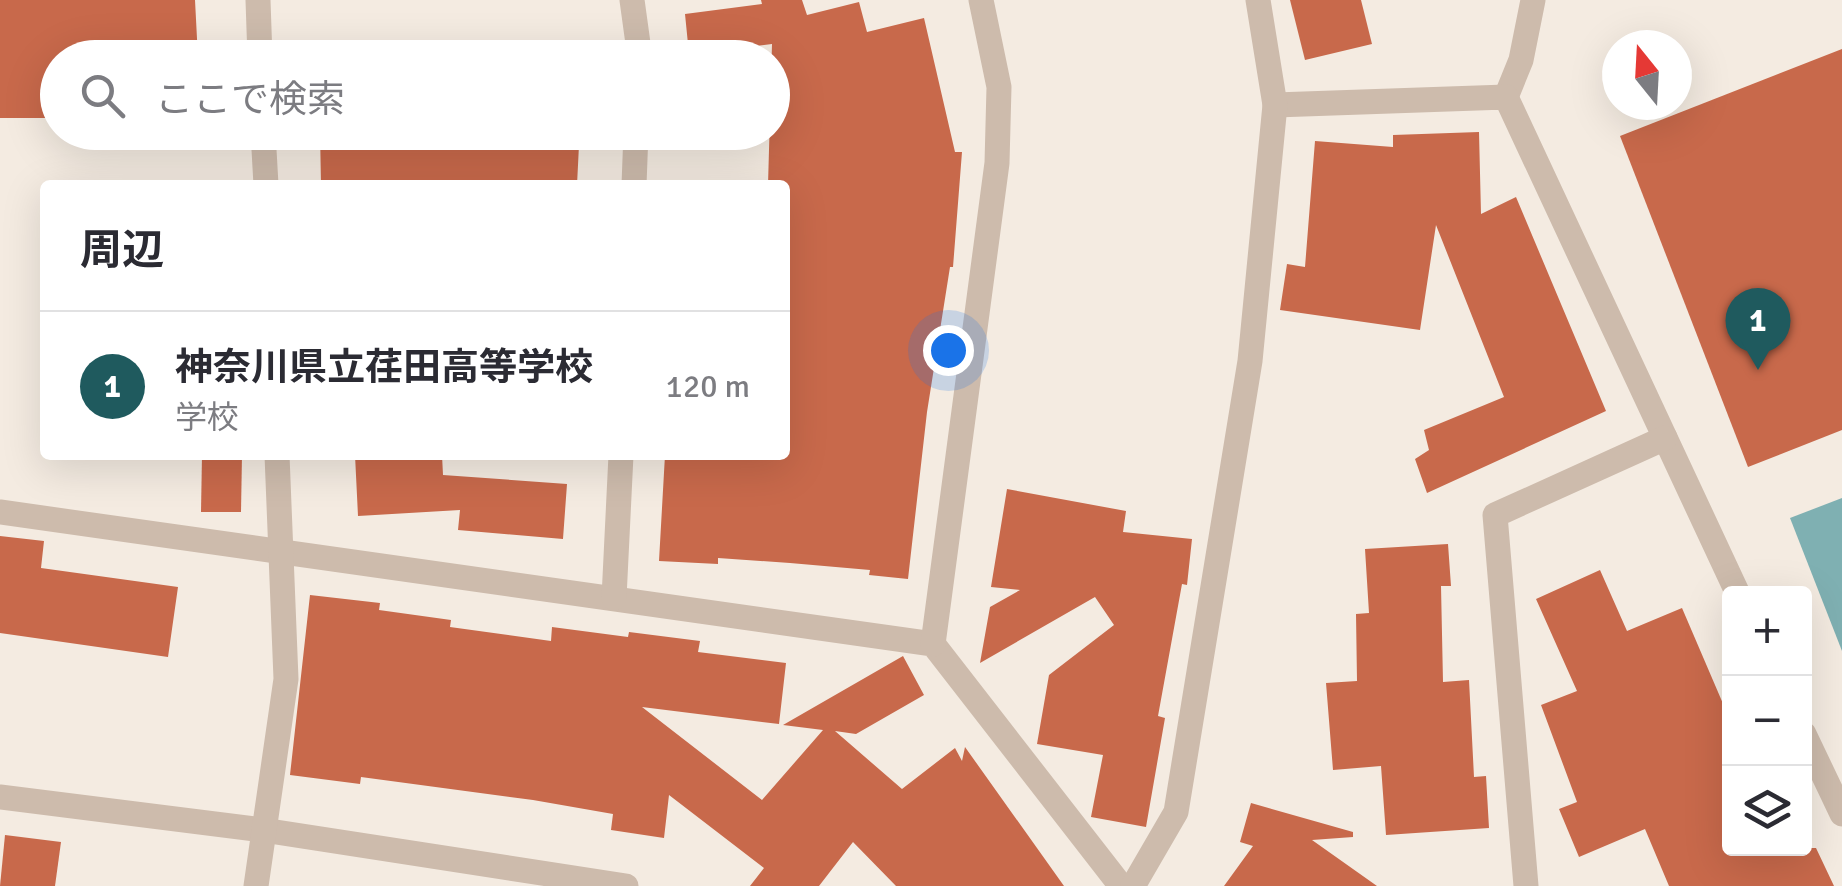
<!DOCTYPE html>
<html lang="ja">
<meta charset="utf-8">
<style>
body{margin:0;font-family:Signika,"Noto Sans JP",sans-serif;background:#f7f7f7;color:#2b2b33}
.controls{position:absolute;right:30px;bottom:30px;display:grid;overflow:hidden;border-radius:10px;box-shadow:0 10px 40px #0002}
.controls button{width:90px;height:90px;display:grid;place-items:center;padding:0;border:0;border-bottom:2px solid #e1e1e2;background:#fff;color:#2b2b33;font:50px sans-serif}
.compass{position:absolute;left:1602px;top:30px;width:90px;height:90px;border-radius:50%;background:#fff;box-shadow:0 10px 40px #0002;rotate:342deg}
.you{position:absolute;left:948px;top:350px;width:35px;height:35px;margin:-25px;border:8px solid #fff;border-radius:50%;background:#1a73e8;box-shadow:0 0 0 15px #1a73e833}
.badge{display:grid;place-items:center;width:65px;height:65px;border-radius:50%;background:#1f5a5e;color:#fff;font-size:32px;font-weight:700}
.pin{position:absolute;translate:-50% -82px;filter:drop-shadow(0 2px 5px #0008)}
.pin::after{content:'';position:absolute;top:52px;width:35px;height:30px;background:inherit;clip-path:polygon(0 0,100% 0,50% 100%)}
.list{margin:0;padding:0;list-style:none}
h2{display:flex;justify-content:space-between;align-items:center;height:130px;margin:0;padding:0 40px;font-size:42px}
h2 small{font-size:32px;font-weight:400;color:#7c7c81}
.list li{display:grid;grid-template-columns:65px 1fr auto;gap:30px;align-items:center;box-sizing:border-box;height:150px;padding:0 40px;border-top:2px solid #e1e1e2}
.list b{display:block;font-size:38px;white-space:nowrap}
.list p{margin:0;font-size:32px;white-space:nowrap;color:#7c7c81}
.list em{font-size:32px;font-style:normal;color:#7c7c81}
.icon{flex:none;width:55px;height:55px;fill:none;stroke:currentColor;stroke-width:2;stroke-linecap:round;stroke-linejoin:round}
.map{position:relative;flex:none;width:1842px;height:886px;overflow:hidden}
.search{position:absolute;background:#fff;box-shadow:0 10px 40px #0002;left:40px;top:40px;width:750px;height:110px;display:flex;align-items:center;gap:25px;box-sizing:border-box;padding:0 35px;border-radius:55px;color:#7c7c81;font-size:38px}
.panel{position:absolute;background:#fff;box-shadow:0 10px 40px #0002;left:40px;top:180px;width:750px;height:280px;border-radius:10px}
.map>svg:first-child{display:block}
</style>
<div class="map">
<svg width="1842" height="886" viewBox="0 0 1842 886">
<rect width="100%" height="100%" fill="#f4ebe1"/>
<polygon fill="#7fb0b2" points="1842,498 1842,651 1790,518"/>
<g fill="#c8694b">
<polygon points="0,0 195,0 198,58 58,58 58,118 0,118"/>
<polygon points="761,0 802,0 807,15 859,2 867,32 924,18 955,152 962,152 953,267 950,267 927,412 908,579 869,575 870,570 790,563 718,558 718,564 659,561 665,455 785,455 785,185 768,185 772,44 689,54 685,14 762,4"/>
<polygon points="1290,0 1361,0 1372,44 1305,60"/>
<polygon points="1842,49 1842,430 1748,467 1620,136"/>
<polygon points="320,132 424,132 424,139 579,145 577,185 321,185"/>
<polygon points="1479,132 1481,214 1516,197 1606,411 1427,493 1415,459 1429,450 1424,430 1504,397 1436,225 1420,330 1280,310 1287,264 1305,267 1315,141 1393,147 1393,135"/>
<polygon points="202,455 242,455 241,512 201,512"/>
<polygon points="355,455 442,455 443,475 567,484 563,539 458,530 460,510 358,516"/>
<polygon points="1007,489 1126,511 1123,532 1192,539 1187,585 1182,584 1158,716 1165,718 1146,827 1091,817 1103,755 1037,744 1049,675 1114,625 1095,597 980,663 990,607 1020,590 991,587"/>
<polygon points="0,536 44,541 41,568 178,587 168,657 0,633"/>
<polygon points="1448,544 1451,586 1441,586 1443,682 1469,680 1474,777 1486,776 1489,828 1386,835 1381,766 1333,770 1326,683 1357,681 1356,614 1369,613 1365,549"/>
<polygon points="1600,570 1627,631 1682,608 1730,720 1730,848 1816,848 1834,886 1669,886 1645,829 1579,857 1559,809 1577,802 1541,705 1577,691 1536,599"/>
<polygon points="310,595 380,603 379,610 451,620 450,627 551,641 552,627 628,637 629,632 700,641 698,652 786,663 779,724 642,707 762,800 823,730 783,725 903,656 924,695 856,734 835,731 902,789 955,748 962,761 965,747 1064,886 896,886 853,842 819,886 750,886 764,868 669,795 664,838 611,830 613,814 533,800 361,777 360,784 290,775"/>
<polygon points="1251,803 1353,832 1353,837 1312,840 1377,886 1224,886 1253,846 1240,842"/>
<polygon points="5,835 61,842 55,886 0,886"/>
</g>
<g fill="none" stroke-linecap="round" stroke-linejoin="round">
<g stroke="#cdbbac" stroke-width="25">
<polyline points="258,0 260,58"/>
<polyline points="632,0 640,58"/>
<polyline points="1506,97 1521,60 1533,0"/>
<polyline points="1275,105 1506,97 1738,594"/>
<polyline points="263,132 266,185"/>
<polyline points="634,185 636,132"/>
<polyline points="0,512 933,644 1121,886"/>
<polyline points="614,598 621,455"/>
<polyline points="933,644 997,163 999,87 981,0"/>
<polyline points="1804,734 1842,814"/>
<polyline points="0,797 263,830 626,886"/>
<polyline points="256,886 286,679 277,455"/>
<polyline points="1133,886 1176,812 1250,361 1275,105 1258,0"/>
<polyline points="1526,886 1495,515 1665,438"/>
</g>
</g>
</svg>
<div class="controls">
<button>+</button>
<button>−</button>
<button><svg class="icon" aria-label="layers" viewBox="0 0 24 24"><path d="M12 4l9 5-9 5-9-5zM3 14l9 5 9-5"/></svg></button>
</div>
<svg class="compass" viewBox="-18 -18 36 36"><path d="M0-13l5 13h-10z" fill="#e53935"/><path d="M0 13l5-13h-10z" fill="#7c7c81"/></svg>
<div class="you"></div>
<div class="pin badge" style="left:1758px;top:370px">1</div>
<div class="search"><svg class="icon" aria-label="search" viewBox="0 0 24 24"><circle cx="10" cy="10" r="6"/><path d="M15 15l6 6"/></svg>ここで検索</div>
<section class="panel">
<h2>周辺<small></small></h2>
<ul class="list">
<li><span class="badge">1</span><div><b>神奈川県立荏田高等学校</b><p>学校</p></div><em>120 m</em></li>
</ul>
</section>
</div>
